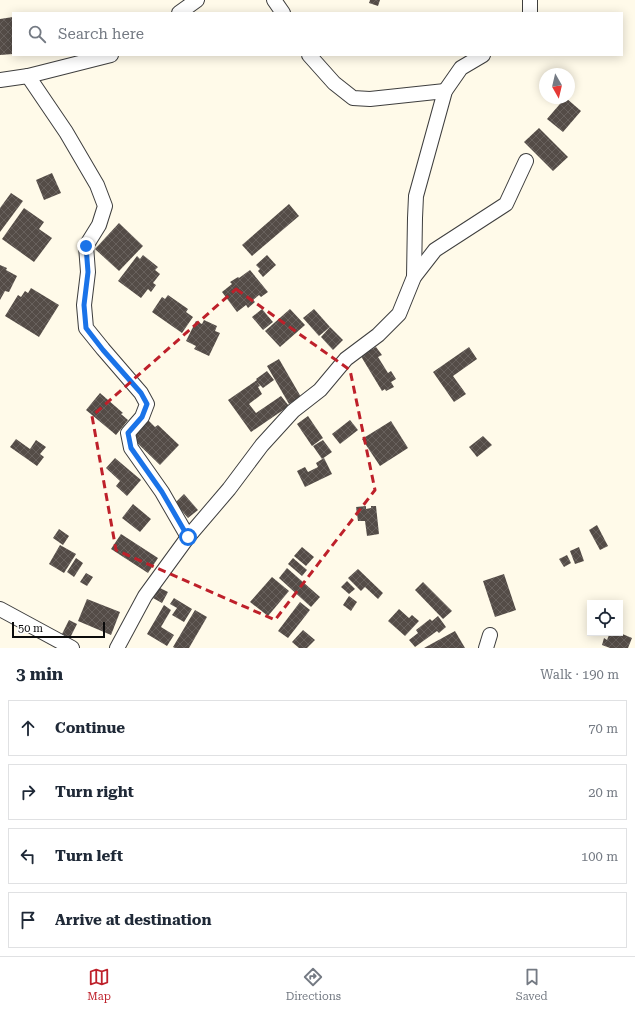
<!DOCTYPE html>
<meta charset="utf-8">
<style>
body{margin:0;font-family:"Roboto Serif",serif;background:#f2f2f3;color:#1f2937}
.controls{position:absolute;right:12px;bottom:12px;display:grid;overflow:hidden;border-radius:0px;box-shadow:0 2px 10px #0003}
.controls button{width:36px;height:36px;display:grid;place-items:center;padding:0;border:0;border-bottom:1px solid #e0e1e3;background:#fff;color:#1f2937;font:20px sans-serif}
.compass{position:absolute;left:539px;top:68px;width:36px;height:36px;border-radius:50%;background:#fff;box-shadow:0 2px 10px #0003;rotate:172deg}
.scale{position:absolute;left:12px;bottom:10px;width:93px;box-sizing:border-box;padding-left:4px;border:2px solid #0b0b0b;border-top:0;font-size:11px;line-height:14px;white-space:nowrap;color:#0b0b0b;-webkit-text-stroke:3px #fff;paint-order:stroke}
.stop{position:absolute;width:12px;height:12px;margin:-9px;border:3px solid #1a73e8;border-radius:50%;background:#fff}
.stop.end{background:#1a73e8;border-color:#fff;box-shadow:0 1px 4px #0008}
.list{margin:0;padding:0;list-style:none}
h2{display:flex;justify-content:space-between;align-items:center;height:52px;margin:0;padding:0 16px;font-size:17px}
h2 small{font-size:13px;font-weight:400;color:#747a83}
.list li{display:grid;grid-template-columns:26px 1fr auto;gap:12px;align-items:center;box-sizing:border-box;height:56px;margin:0 8px 8px;padding:0 8px;border:1px solid #e0e1e3;border-radius:0px}
.list b{display:block;font-size:15px;white-space:nowrap}
.list em{font-size:13px;font-style:normal;color:#747a83}
.icon{flex:none;width:22px;height:22px;fill:none;stroke:currentColor;stroke-width:2;stroke-linecap:round;stroke-linejoin:round}
.map{position:relative;flex:none;width:635px;height:648px;overflow:hidden}
.search{position:absolute;background:#fff;box-shadow:0 2px 10px #0003;left:12px;right:12px;top:12px;height:44px;display:flex;align-items:center;gap:10px;box-sizing:border-box;padding:0 14px;border-radius:0px;color:#747a83;font-size:15px}
.sheet{height:308px;background:#fff}
nav{display:flex;justify-content:space-around;align-items:center;box-sizing:border-box;height:56px;border-top:1px solid #e0e1e3;background:#fff;font-size:11px;color:#747a83}
nav a{display:grid;justify-items:center;gap:2px}
nav .on{color:#be202a}
.map>svg:first-child{display:block}
</style>
<div class="map">
<svg width="635" height="648" viewBox="0 0 635 648">
<defs>
<pattern id="building-cross-hatch" width="8" height="8" patternUnits="userSpaceOnUse"><rect width="8" height="8" fill="#544c47"/><path d="M0 0l8 8M0 8l8-8" fill="none" stroke="#68615d"/></pattern>
</defs>
<rect width="100%" height="100%" fill="#fffae9"/>
<g fill="url(#building-cross-hatch)">
<polygon points="370,0 380,0 378,6 369,3"/>
<polygon points="13,17 13,54 0,55 0,19"/>
<polygon points="565,98 566,98 581,111 563,132 547,119"/>
<polygon points="539,128 568,157 553,171 524,142"/>
<polygon points="52,173 61,193 44,200 36,180"/>
<polygon points="11,193 23,201 0,232 0,208"/>
<polygon points="289,204 299,216 252,256 242,245"/>
<polygon points="24,208 44,222 39,229 52,238 34,262 2,239"/>
<polygon points="119,223 143,246 119,271 95,249"/>
<polygon points="143,255 158,267 155,270 160,274 153,283 156,285 151,292 148,289 141,298 118,281 137,256 140,259"/>
<polygon points="267,255 276,265 263,277 258,271 260,269 256,265"/>
<polygon points="0,265 7,268 6,270 17,276 9,292 5,291 0,300"/>
<polygon points="250,270 268,292 261,297 259,295 253,300 255,302 248,308 246,305 237,312 222,292 232,284 230,282 238,277 239,278"/>
<polygon points="31,288 59,305 39,337 5,316 18,295 21,297 25,291 28,293"/>
<polygon points="168,295 188,309 186,312 193,317 182,333 152,312 162,297 165,299"/>
<polygon points="262,309 273,322 263,330 252,317"/>
<polygon points="290,309 305,325 280,347 265,331"/>
<polygon points="314,309 330,327 319,336 303,318"/>
<polygon points="204,320 217,326 215,331 220,333 209,356 194,349 196,346 186,341 196,321 202,324"/>
<polygon points="330,327 343,340 333,350 321,337"/>
<polygon points="370,347 371,350 376,347 382,355 378,357 388,373 391,371 396,379 391,382 394,387 386,391 385,389 382,391 359,353"/>
<polygon points="469,347 477,359 453,376 466,394 454,402 433,372"/>
<polygon points="279,359 301,397 289,404 267,366"/>
<polygon points="267,371 274,380 263,388 257,382 260,386 258,387 262,394 249,404 256,413 281,396 289,406 251,432 228,400 257,380 256,379"/>
<polygon points="100,393 123,413 121,414 128,420 116,435 86,410"/>
<polygon points="308,416 323,438 312,446 297,424"/>
<polygon points="147,419 155,427 158,425 179,445 160,465 130,436"/>
<polygon points="350,420 358,430 340,444 332,434"/>
<polygon points="391,421 408,448 380,466 362,439"/>
<polygon points="483,436 492,445 477,457 469,447"/>
<polygon points="16,439 30,449 36,440 46,447 40,454 44,457 37,466 10,447"/>
<polygon points="323,440 332,452 322,459 313,446"/>
<polygon points="115,458 141,480 127,496 116,486 120,481 106,468"/>
<polygon points="324,458 332,474 305,487 297,471 305,467 308,472 318,467 316,463"/>
<polygon points="184,494 198,510 188,518 175,503"/>
<polygon points="133,504 151,519 140,532 122,518"/>
<polygon points="366,506 366,509 371,508 371,506 376,506 379,534 367,536 365,521 358,521 356,507"/>
<polygon points="597,525 608,546 600,550 589,530"/>
<polygon points="59,529 69,536 63,545 53,538"/>
<polygon points="121,534 158,558 148,573 111,549"/>
<polygon points="60,545 76,554 64,573 49,564"/>
<polygon points="302,547 314,557 306,566 294,556"/>
<polygon points="579,547 584,561 575,564 570,551"/>
<polygon points="567,555 571,563 564,567 559,559"/>
<polygon points="76,558 83,563 74,577 67,572"/>
<polygon points="293,558 307,570 302,576 288,564"/>
<polygon points="287,568 320,597 311,607 279,578"/>
<polygon points="358,569 383,593 378,599 365,587 361,591 348,578"/>
<polygon points="86,573 93,577 87,586 80,582"/>
<polygon points="504,574 516,610 495,617 483,581"/>
<polygon points="272,577 289,591 268,616 250,602"/>
<polygon points="347,581 355,589 349,594 341,587"/>
<polygon points="423,582 452,611 443,619 415,590"/>
<polygon points="158,587 168,592 162,603 153,598"/>
<polygon points="349,596 357,602 351,611 343,605"/>
<polygon points="174,598 192,609 184,622 172,615 177,608 170,604"/>
<polygon points="87,599 120,612 111,635 78,621"/>
<polygon points="300,602 310,610 288,638 278,631"/>
<polygon points="164,605 171,610 161,627 174,635 167,646 147,634"/>
<polygon points="399,609 409,618 412,615 419,621 405,636 388,621"/>
<polygon points="195,610 207,617 189,648 175,648 173,647"/>
<polygon points="438,616 446,627 439,633 437,631 415,647 409,640 418,633 416,630 430,619 432,621"/>
<polygon points="69,620 77,624 70,638 62,634"/>
<polygon points="303,630 315,640 307,648 299,648 292,642"/>
<polygon points="455,631 465,648 424,648"/>
<polygon points="605,633 620,633 632,638 628,648 610,648 602,645 604,638 607,640 609,635"/>
</g>
<g fill="none" stroke-linecap="round" stroke-linejoin="round">
<g stroke="#3e3e3e" stroke-width="16">
<g id="minor">
<polyline points="274,0 283,13"/>
<polyline points="530,0 530,13"/>
<polyline points="179,13 197,0"/>
<polyline points="309,55 334,83 353,98 370,99 445,91"/>
<polyline points="28,76 66,132 97,185 105,206 99,225 86,246 88,272 84,305 86,328 103,349 141,393 147,404 142,417 128,433 131,448 162,492 188,537"/>
<polyline points="0,80 28,76 111,55"/>
<polyline points="414,277 415,218 416,196 445,91 461,68 483,55"/>
<polyline points="0,609 72,648"/>
<polyline points="117,648 145,596 188,537 229,489 262,445 293,411 320,390 346,359 378,335 399,314 414,277 435,250 506,204 526,161"/>
<polyline points="486,648 490,635"/>
</g>
</g>
<use href="#minor" stroke="#fff" stroke-width="14"/>
</g>
<g fill="none" stroke-linecap="round" stroke-linejoin="round">
<polyline stroke="#1a73e8" stroke-width="5" points="86,246 88,272 84,305 86,328 103,350 141,393 147,404 142,417 128,433 131,448 162,492 188,537"/>
</g>
<path fill="none" stroke="#be202a" stroke-width="3" stroke-dasharray="8 5" stroke-linejoin="round" d="M236,289L350,370L375,490L275,620L116,550L92,416Z"/>
</svg>
<div class="controls">
<button><svg class="icon" aria-label="locate" viewBox="0 0 24 24"><circle cx="12" cy="12" r="6"/><path d="M12 2v4M12 18v4M2 12h4M18 12h4"/></svg></button>
</div>
<svg class="compass" viewBox="-18 -18 36 36"><path d="M0-13l5 13h-10z" fill="#e53935"/><path d="M0 13l5-13h-10z" fill="#747a83"/></svg>
<div class="scale">50 m</div>
<div class="stop" style="left:188px;top:537px"></div>
<div class="stop end" style="left:86px;top:246px"></div>
<div class="search"><svg class="icon" aria-label="search" viewBox="0 0 24 24"><circle cx="10" cy="10" r="6"/><path d="M15 15l6 6"/></svg>Search here</div>
</div>
<section class="sheet">
<h2>3 min<small>Walk · 190 m</small></h2>
<ul class="list">
<li><svg class="icon" aria-label="ahead" viewBox="0 0 24 24"><path d="M12 20V5M6 11l6-6 6 6"/></svg><div><b>Continue</b></div><em>70 m</em></li>
<li><svg class="icon" aria-label="right" viewBox="0 0 24 24"><path d="M7 20v-9h11M14 6l5 5-5 5"/></svg><div><b>Turn right</b></div><em>20 m</em></li>
<li><svg class="icon" aria-label="left" viewBox="0 0 24 24"><path d="M17 20v-9H6M10 6l-5 5 5 5"/></svg><div><b>Turn left</b></div><em>100 m</em></li>
<li><svg class="icon" aria-label="arrive" viewBox="0 0 24 24"><path d="M6 21V4h12l-3 4 3 4H6"/></svg><div><b>Arrive at destination</b></div></li>
</ul>
</section>
<nav>
<a class="on"><svg class="icon" aria-label="map" viewBox="0 0 24 24"><path d="M3 6l6-2 6 2 6-2v14l-6 2-6-2-6 2zM9 4v14M15 6v14"/></svg>Map</a>
<a><svg class="icon" aria-label="directions" viewBox="0 0 24 24"><path d="M12 3l9 9-9 9-9-9zM9 14v-3h6M13 9l2 2-2 2"/></svg>Directions</a>
<a><svg class="icon" aria-label="saved" viewBox="0 0 24 24"><path d="M7 4h10v16l-5-4-5 4z"/></svg>Saved</a>
</nav>
